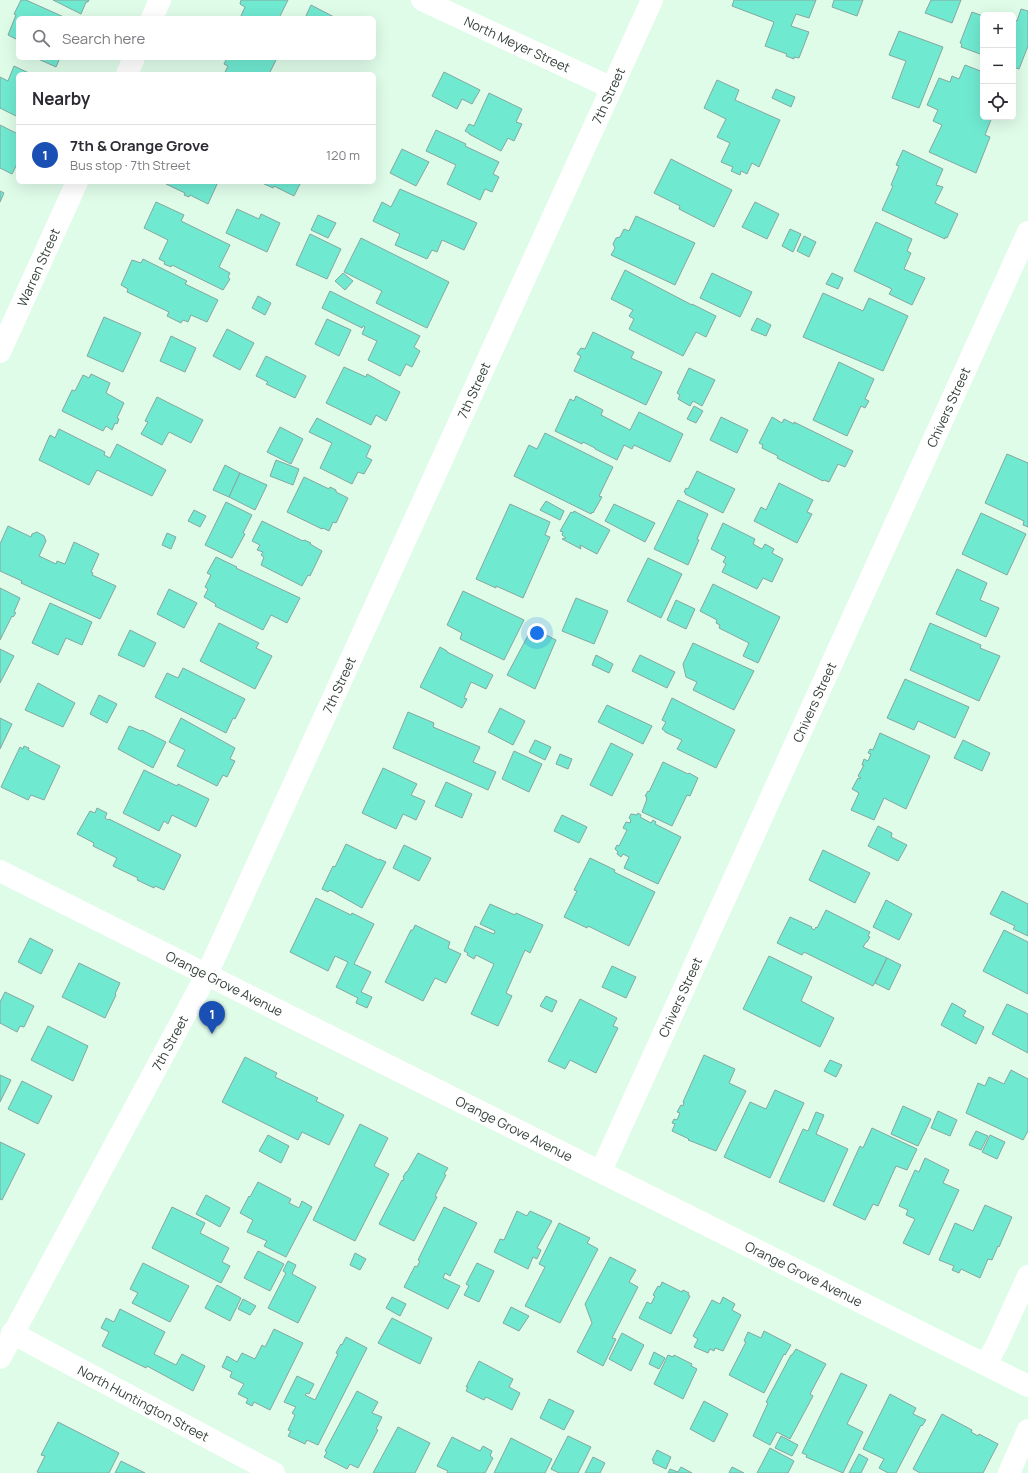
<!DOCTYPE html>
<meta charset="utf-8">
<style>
body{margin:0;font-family:Manrope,sans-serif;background:#f7f7f7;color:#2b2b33}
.controls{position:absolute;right:12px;top:12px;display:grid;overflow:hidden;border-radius:6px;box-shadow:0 4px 16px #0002}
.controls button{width:36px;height:36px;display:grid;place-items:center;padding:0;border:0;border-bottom:1px solid #e1e1e2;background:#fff;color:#2b2b33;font:20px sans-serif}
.you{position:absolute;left:537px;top:633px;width:14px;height:14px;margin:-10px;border:3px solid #fff;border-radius:50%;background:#1a73e8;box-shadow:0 0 0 6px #1a73e833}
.badge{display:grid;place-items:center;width:26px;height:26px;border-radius:50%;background:#0f766e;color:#fff;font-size:13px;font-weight:700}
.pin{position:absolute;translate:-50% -33px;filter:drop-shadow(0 1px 2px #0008)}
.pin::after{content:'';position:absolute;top:21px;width:14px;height:12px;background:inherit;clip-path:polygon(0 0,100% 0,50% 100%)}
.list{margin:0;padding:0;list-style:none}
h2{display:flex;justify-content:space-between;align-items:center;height:52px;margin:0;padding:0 16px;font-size:17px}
h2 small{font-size:13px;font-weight:400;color:#7c7c81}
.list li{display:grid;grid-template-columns:26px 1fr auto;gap:12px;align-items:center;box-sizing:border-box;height:60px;padding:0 16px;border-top:1px solid #e1e1e2}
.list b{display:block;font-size:15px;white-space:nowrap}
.list p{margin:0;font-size:13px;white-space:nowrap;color:#7c7c81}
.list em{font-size:13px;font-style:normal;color:#7c7c81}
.icon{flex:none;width:22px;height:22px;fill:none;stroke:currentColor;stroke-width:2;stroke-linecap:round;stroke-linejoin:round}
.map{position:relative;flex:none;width:1028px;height:1473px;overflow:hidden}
.search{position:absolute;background:#fff;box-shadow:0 4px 16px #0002;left:16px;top:16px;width:360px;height:44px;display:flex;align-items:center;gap:10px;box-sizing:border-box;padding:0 14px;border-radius:6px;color:#7c7c81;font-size:15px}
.panel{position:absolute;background:#fff;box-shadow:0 4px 16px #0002;left:16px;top:72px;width:360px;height:112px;border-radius:6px}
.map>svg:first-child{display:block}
</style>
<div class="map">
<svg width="1028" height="1473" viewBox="0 0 1028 1473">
<rect width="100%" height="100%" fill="#dffce9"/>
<g fill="#70e9d1" stroke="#85a79f">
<polygon points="21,0 26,0 66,18 18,18 18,40 8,35 16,15 14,14"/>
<polygon points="53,0 89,0 88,2 86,2 81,14"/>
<polygon points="241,0 288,0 279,18 240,18 245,7 240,4"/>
<polygon points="734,0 816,0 809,18 796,14 791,26 809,32 799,58 794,57 794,59 786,56 787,54 765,46 774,22 732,6"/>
<polygon points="834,0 863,0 857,16 832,7"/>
<polygon points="931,0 961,0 952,23 925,13"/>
<polygon points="311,5 336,18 305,18"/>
<polygon points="1021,9 1028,11 1028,46 1019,69 1013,67 1013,19 1017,21"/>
<polygon points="972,12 983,16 983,55 961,47 962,44 960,43"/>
<polygon points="899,31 943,47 919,108 892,98 906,61 889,55"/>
<polygon points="36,58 60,58 56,67"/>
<polygon points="227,58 277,58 269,74 224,74 228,66 224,64"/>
<polygon points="965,65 983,72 983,117 992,117 985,135 990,137 976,173 929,152 942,125 933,121 938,110 927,105 939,78 950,82 952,76 959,79"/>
<polygon points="14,66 31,74 18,74 18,117 0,108 0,77 8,81"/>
<polygon points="444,72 480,90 472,104 462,99 457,109 432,96"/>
<polygon points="717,80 739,90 735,100 780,120 759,167 752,163 747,174 741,171 740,175 731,171 733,167 721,162 730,143 717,137 726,119 704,108"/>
<polygon points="776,89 795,97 791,107 772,98"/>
<polygon points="489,93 522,109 516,122 522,124 514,141 508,138 501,151 469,134 469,133 465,131 469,124 474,126"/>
<polygon points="0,125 18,134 18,162 12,174 0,168"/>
<polygon points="436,130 466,144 465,146 499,162 493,174 499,177 492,192 485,189 480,200 447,184 456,165 426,151"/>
<polygon points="402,149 429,162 416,186 390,173"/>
<polygon points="903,150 943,169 936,185 943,187 935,203 958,214 947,238 945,237 945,239 882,210 893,186 891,185 899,166 896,165"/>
<polygon points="671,159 732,190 714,227 679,209 680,206 654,193"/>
<polygon points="166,182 218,182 208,204 190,195 189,197 184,195 185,193 166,184"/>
<polygon points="260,182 301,182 294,196 274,186 273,188"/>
<polygon points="400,189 477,223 464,250 442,240 437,252 432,250 427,259 395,245 400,234 373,221 382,202 391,207"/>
<polygon points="0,191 4,193 0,202"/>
<polygon points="156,202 184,215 181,221 230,245 219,267 230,273 228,277 230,279 223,290 172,265 171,267 164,264 165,262 159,259 168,240 144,228"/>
<polygon points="755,202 779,214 767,239 742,227"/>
<polygon points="237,209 259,219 261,214 280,223 267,252 226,233"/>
<polygon points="318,215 336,223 328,238 311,230"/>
<polygon points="636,216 695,243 675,285 611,255 615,248 613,244 616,238 620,237 624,229 629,231"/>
<polygon points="876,222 912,239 907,251 911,253 904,269 925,278 912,305 889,294 892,289 854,271"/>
<polygon points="790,229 801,234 793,252 782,246"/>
<polygon points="310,234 341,249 327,279 296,265"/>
<polygon points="804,236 816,242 809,257 797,251"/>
<polygon points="361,238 449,282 427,328 376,303 382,291 344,272"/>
<polygon points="143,259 187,281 185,284 218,300 207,322 191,315 188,322 183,320 181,323 167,316 169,312 127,292 128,289 121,285 132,260 141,263"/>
<polygon points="625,270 692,305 692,304 716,316 706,337 696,332 683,356 629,329 634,319 629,316 633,310 611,299"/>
<polygon points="343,273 353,281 345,290 335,281"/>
<polygon points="712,273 752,292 740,317 700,298"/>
<polygon points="832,273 843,278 838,289 826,284"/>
<polygon points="330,291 420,336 414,347 420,351 412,367 406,364 400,376 368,360 377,341 362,334 365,327 363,326 362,328 322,308"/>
<polygon points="823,293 863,311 869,298 908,316 883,371 803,337"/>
<polygon points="258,296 271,303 265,315 252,308"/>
<polygon points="104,317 141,333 123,372 87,356"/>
<polygon points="757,318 771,325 766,336 751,330"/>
<polygon points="327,319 351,330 339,356 315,344"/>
<polygon points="227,329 254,343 240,370 213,356"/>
<polygon points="593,332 634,352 631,358 662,372 646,405 574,371 581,356 577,354 581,348 585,349"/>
<polygon points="171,336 196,348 185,372 160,361"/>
<polygon points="266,356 306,376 295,398 266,384 268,382 256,376"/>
<polygon points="839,362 874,379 865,399 869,401 865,408 861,406 847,436 813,420"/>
<polygon points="344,367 366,377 367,374 400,392 386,421 376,415 371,425 326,403"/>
<polygon points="689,368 715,380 702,406 693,401 690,406 678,399 680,395 677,393"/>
<polygon points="91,374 110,383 106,393 124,403 117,418 119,419 117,424 115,423 112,430 106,426 103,431 62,411 72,390 75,391 83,375 89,378"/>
<polygon points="576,396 603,410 601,415 630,430 639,412 683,434 670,462 634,445 632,449 624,445 617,460 595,449 595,448 583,442 582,444 555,431 570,399 574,401"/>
<polygon points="157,397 203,420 191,443 169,432 162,445 141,434 148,422 145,421"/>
<polygon points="694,406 703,411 696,423 687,419"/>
<polygon points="721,417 748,430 737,453 710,440"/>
<polygon points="772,417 782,423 784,419 794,424 794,422 853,451 845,467 838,464 829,482 824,480 823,481 777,458 778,456 762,448 763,445 759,443"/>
<polygon points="317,418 371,446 366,457 372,460 364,474 358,472 352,484 320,468 332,443 309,432"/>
<polygon points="280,427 303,439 291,464 267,452"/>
<polygon points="59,429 105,452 104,455 110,458 117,444 166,470 152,496 97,470 89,485 39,460 50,435 55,438"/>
<polygon points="545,433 613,467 599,496 602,497 593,513 592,512 591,514 514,476 529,445 537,449"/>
<polygon points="1007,454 1028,463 1028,527 1023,525 1024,521 985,503"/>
<polygon points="276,460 299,469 293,485 270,476"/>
<polygon points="225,465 240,473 229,497 213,490"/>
<polygon points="697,471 735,489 723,513 685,494 686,493 684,492 686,488 688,489"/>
<polygon points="240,473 267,485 255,510 229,497"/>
<polygon points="304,477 329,489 330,487 336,490 336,492 348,498 336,523 333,522 329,531 323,528 322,529 287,512"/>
<polygon points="779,483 813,500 807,512 812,514 797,543 754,521 761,507 766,510"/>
<polygon points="678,500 708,514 697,539 699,540 688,565 654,549"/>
<polygon points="546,501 564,511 560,520 540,510"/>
<polygon points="226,502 252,515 243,533 245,534 232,558 205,545"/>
<polygon points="510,504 550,522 545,535 550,537 523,598 496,586 496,588 476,579"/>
<polygon points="614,504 655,523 645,542 605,521"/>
<polygon points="194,510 206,516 200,527 188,521"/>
<polygon points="574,511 610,530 597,554 580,545 581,549 562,539 566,538 562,535 563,532 560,531 571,512 573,513"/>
<polygon points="981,513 1026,534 1007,575 962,554"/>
<polygon points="262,521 303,541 304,540 311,543 310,544 322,551 310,576 308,575 302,586 261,565 264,557 261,555 263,552 257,550 260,545 252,541"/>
<polygon points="723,523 755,539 753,544 762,549 765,544 774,549 772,553 783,559 772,582 763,578 757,589 722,572 726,564 723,562 726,557 711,549"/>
<polygon points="8,526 31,537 32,534 37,532 44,536 46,541 39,556 56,564 57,561 65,564 74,542 99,554 91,572 93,573 92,575 116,586 100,619 21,583 22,581 0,571 0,544"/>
<polygon points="167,533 176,537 171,549 162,545"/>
<polygon points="216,557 237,567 236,568 300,598 287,623 271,615 263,630 215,606 216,604 204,597 208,589 205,587 211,575 207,573"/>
<polygon points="648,558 682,574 661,618 627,601"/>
<polygon points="957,569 987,583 980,600 999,608 986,637 936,614"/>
<polygon points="713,584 780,617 758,663 743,656 749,643 719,628 720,625 716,623 717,620 700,611"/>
<polygon points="0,588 20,598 14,612 16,613 13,617 12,616 0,640"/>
<polygon points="169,589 197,603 184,628 157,614"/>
<polygon points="463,591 524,620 504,660 460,639 462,633 447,625"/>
<polygon points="576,598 608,611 594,644 562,631"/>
<polygon points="676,600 695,609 686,629 667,620"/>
<polygon points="50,603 92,622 82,645 66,638 58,655 32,643"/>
<polygon points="219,623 259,643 256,648 272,656 255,689 200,661"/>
<polygon points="930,623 981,645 980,648 1000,656 979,701 910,670"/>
<polygon points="532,628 556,640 535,689 507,675"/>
<polygon points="130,630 156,643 144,667 118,655"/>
<polygon points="693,643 754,671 734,710 693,690 697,682 686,677 683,664"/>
<polygon points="440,647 447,651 447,652 493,675 486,689 471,682 464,698 467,699 462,708 420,687"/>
<polygon points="0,649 14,656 0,683"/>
<polygon points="596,655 613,664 609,673 592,665"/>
<polygon points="640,655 675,672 667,688 632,671"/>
<polygon points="183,668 245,699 235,719 233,718 226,733 155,697 167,673 178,678"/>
<polygon points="905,679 969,707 955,738 918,721 914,730 887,718"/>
<polygon points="38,683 75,703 63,727 25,710"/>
<polygon points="99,695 117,704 107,723 90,714"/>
<polygon points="672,698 735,730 716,768 677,749 682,740 665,732 665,731 662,729 666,722 662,720"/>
<polygon points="607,705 652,726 643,744 598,722"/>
<polygon points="500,708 525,721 513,745 488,732"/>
<polygon points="408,712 434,723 433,727 480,747 473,762 496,772 488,790 393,748"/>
<polygon points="0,718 12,724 0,749"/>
<polygon points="181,718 235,748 230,759 235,761 227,777 223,775 217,786 177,766 185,750 169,742"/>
<polygon points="129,726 141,731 142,730 166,742 153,768 118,749"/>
<polygon points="880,733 930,756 906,809 884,798 874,820 851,810 859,793 852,789 858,778 860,779 861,778 858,776 864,765 862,765 864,759 868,761 871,754 868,753 870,749 873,750"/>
<polygon points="535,740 551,747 545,760 529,752"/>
<polygon points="963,740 990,753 982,771 954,758"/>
<polygon points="611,743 633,754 612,796 590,785"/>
<polygon points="24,746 29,748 28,750 60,766 44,800 31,795 28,800 1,787 20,747 23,749"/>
<polygon points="514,751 542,764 529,792 502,779"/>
<polygon points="560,754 572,759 568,769 556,764"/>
<polygon points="663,762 688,774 689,773 698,778 690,796 687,795 672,826 642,812 647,799 646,799 647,797 645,796 648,791 649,792"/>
<polygon points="383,768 417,784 411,795 425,801 416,820 403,814 396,829 362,813"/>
<polygon points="144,770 177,786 178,784 209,799 196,827 172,815 168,824 164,821 159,831 123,813"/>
<polygon points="446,782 472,794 462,818 435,806"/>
<polygon points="97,808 107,813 105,818 108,820 109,819 181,855 164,890 155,886 154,888 137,880 138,878 113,866 117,858 93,846 94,843 77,834 90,811 95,813"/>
<polygon points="638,813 641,815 640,817 651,823 653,820 656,822 655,824 681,837 658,884 624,868 629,857 623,854 621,857 617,854 618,852 615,849 617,845 619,846 627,830 623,828 626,822 630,823 631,820 629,818 631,814 637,815"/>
<polygon points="562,815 587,827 579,843 554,831"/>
<polygon points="878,826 892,833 891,837 907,845 898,861 868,846"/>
<polygon points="346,844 379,860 379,859 386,862 362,908 330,890 328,892 322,889 333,866 335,867"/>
<polygon points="404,845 431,858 419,881 393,868"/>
<polygon points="823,850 870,873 855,903 809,880"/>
<polygon points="590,858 615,870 614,872 655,892 629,946 588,926 587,928 564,917 577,891 574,890"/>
<polygon points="1002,891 1028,904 1028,936 1013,929 1015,926 990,914"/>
<polygon points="316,898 351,915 352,913 374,924 354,964 371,972 361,992 372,997 367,1008 356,1003 358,998 336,987 348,962 335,956 328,971 290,952"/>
<polygon points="886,900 912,914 899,940 873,927"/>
<polygon points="490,904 515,915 516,913 543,925 530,953 525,950 506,993 512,996 498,1026 471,1014 494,964 476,955 474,959 467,955 468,953 464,951 475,926 494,934 495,931 480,924"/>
<polygon points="826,910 870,932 868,936 870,937 867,942 866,942 863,947 887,958 873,986 804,952 802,955 777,943 790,917 812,927 811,928 814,930 816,927 817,928"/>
<polygon points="415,925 450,942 448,948 461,954 446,983 435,978 423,1001 385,982 411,930 413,930"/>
<polygon points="1004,930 1028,942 1028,994 983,971"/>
<polygon points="30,938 53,950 41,974 18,962"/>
<polygon points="769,956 812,977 801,1001 834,1018 820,1047 743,1009"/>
<polygon points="887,958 901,965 889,990 875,983"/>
<polygon points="79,963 120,983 115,994 116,995 105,1018 62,997"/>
<polygon points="612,966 636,977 626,998 602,987"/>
<polygon points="5,992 34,1006 24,1027 20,1026 17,1032 0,1023 0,1002"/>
<polygon points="546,996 557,1001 552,1012 540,1006"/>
<polygon points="580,999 617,1018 613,1026 618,1028 596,1073 570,1060 565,1069 548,1061"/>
<polygon points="952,1003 966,1011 963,1016 984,1027 976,1044 941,1025"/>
<polygon points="1007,1004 1028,1014 1028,1053 992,1034"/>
<polygon points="48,1026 88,1046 73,1081 31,1060"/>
<polygon points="704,1055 735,1069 729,1083 746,1091 716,1151 688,1140 689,1139 672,1131 675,1124 672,1123 674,1119 677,1120 680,1113 677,1112 681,1105 683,1106 684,1102 683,1102"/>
<polygon points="245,1057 277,1073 275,1077 318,1098 316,1101 344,1115 329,1145 302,1132 298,1140 222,1102"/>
<polygon points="830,1060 842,1065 836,1077 824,1071"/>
<polygon points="1011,1070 1028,1079 1028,1131 1023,1140 966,1113 978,1083 985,1086 989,1077 1004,1084"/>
<polygon points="0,1075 11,1080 0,1102"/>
<polygon points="22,1081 52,1096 38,1124 8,1109"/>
<polygon points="775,1090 804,1103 770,1178 724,1157 750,1102 766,1109"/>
<polygon points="903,1106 931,1119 918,1146 891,1134"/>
<polygon points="938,1111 957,1120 950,1136 931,1128"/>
<polygon points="816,1112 824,1115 816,1134 848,1149 824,1202 779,1182 803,1129 808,1131"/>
<polygon points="360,1124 388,1138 374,1166 389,1174 355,1241 313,1220"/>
<polygon points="872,1128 917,1149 907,1170 896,1166 878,1206 873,1204 865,1220 833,1205 860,1146 863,1148"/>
<polygon points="976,1131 988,1136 981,1150 969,1145"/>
<polygon points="268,1135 289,1146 281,1163 259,1151"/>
<polygon points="990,1135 1005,1142 997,1159 982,1152"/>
<polygon points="0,1142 25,1154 2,1200 0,1199"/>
<polygon points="418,1153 448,1168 444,1174 446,1175 435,1196 437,1197 414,1241 379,1224 402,1180 403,1181 404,1178 403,1177 406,1172 407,1172"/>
<polygon points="925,1158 949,1170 943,1183 959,1190 929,1255 903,1243 915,1219 906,1215 908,1210 899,1206 915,1170 919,1172"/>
<polygon points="258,1182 291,1199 289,1203 299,1208 302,1201 312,1207 286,1257 264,1246 267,1241 247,1232 253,1220 240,1213 249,1196 250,1197"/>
<polygon points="206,1195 230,1208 220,1227 196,1214"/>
<polygon points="985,1205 1012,1217 999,1247 998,1246 992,1260 988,1259 980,1278 961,1269 959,1273 952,1270 954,1266 939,1260 955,1223 973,1231"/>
<polygon points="172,1207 205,1223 200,1233 229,1248 222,1262 230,1266 221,1283 152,1248"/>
<polygon points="444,1207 477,1223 450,1276 445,1273 443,1278 460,1286 448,1309 404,1287 415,1266 417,1267 420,1261 418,1260"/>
<polygon points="517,1211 527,1216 530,1211 552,1221 537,1248 541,1250 537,1259 533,1257 528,1269 494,1252 500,1239 504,1240"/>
<polygon points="559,1223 590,1238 587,1243 598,1249 560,1323 525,1306 545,1267 539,1264"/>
<polygon points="258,1251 284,1264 270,1291 244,1278"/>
<polygon points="355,1253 366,1259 360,1270 350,1265"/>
<polygon points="610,1257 636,1270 629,1282 638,1287 612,1338 616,1339 603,1366 577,1352 592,1323 585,1304"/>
<polygon points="288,1261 296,1265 292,1274 316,1287 298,1323 268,1308 286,1273 283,1271"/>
<polygon points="143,1263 189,1286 170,1322 132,1303 138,1293 130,1289"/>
<polygon points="477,1263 494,1271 479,1302 464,1295 469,1286 466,1284"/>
<polygon points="662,1282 682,1292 683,1290 689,1293 688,1295 690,1296 671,1334 639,1318 647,1302 651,1304 655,1296 653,1295 658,1286 660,1287"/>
<polygon points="217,1285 241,1298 230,1321 205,1308"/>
<polygon points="392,1297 406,1304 400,1316 386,1308"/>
<polygon points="723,1297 735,1304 732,1310 741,1315 723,1351 715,1348 714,1351 710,1349 708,1353 694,1347 698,1339 693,1336 712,1300 720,1304"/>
<polygon points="243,1299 256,1306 250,1315 238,1309"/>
<polygon points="511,1307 529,1316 519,1331 503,1323"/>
<polygon points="120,1309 165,1332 154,1354 176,1365 182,1354 205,1366 193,1391 147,1366 146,1368 102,1346 109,1332 101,1328 106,1318 114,1322"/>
<polygon points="392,1318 432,1338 420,1364 378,1343"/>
<polygon points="274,1329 303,1343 270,1410 254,1402 252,1406 246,1403 248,1399 238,1394 244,1384 230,1377 232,1372 222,1367 227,1356 237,1362 242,1353 255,1359 262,1345 265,1347"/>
<polygon points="764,1331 791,1345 785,1355 784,1354 764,1393 729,1375 746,1342 744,1341 748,1332 761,1338"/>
<polygon points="622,1333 644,1345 631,1371 609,1359"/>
<polygon points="346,1337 367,1348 318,1445 307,1440 305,1444 288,1436 291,1431 288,1430 295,1415 292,1413 296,1407 284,1402 297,1376 314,1384 309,1394 307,1393 305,1395 315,1400 338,1354 336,1353 341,1344 342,1345"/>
<polygon points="796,1349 826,1364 810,1394 813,1396 790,1439 777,1432 770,1445 753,1436 768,1403 766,1402 791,1355 792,1355"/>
<polygon points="654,1352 665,1358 659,1369 649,1364"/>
<polygon points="668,1355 673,1357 674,1355 692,1364 691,1366 697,1369 683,1399 654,1384"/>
<polygon points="479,1361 513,1379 509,1387 520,1393 512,1410 486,1397 484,1400 466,1391 468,1387 466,1387"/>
<polygon points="841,1373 867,1385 847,1424 863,1432 843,1473 806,1457 807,1455 802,1453"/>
<polygon points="357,1391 378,1402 372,1413 382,1417 376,1429 378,1430 358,1468 350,1464 347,1469 324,1457 327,1452 325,1451"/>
<polygon points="890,1394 916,1408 913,1414 926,1420 922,1426 921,1425 896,1473 888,1473 879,1468 884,1459 863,1449"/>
<polygon points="549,1399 574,1411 564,1430 540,1418"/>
<polygon points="704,1401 728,1414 714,1442 690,1429"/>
<polygon points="942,1414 972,1430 971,1432 978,1436 979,1434 998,1444 983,1473 920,1473 913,1469"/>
<polygon points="58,1422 119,1453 109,1473 40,1473 37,1472 45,1456 41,1455"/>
<polygon points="398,1427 430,1443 415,1473 373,1473"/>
<polygon points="568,1436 591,1447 578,1473 559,1473 551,1469"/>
<polygon points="781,1436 798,1445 792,1456 775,1448"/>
<polygon points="452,1437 480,1451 483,1446 492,1451 490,1456 493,1458 485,1473 447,1473 448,1471 437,1466"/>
<polygon points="511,1438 552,1459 545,1473 494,1473"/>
<polygon points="770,1448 794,1461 788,1473 757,1473"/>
<polygon points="657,1450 671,1457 666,1469 653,1463 654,1461 652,1460"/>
<polygon points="859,1454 868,1459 861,1473 849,1473"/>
<polygon points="593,1457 605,1463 600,1473 585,1473"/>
<polygon points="121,1461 145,1473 115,1473"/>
<polygon points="681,1467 692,1473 668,1473 670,1469 678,1472"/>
<polygon points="732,1467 744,1473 729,1473"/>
</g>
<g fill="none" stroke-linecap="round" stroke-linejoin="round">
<g stroke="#fff" stroke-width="22">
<path id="s1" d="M422,0L612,88"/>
<polyline points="152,18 160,0"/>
<polyline points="127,74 134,58"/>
<path id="s2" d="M0,352L77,182"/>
<path id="s3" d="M601,1171L1028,232"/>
<path id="s4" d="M12,1333L274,1473"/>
<polyline points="986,1364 997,1344 1028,1276"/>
<polyline points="1009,1473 1028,1430"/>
</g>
<g stroke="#fff" stroke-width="22">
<path id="s5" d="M0,871L1028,1386"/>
<path id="s6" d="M0,1358L207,974L652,0"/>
</g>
</g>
<g text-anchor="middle" stroke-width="3" stroke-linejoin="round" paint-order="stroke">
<g font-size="13" fill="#354039" stroke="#fff">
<text dy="5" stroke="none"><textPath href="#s1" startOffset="105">North Meyer Street</textPath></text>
<text dy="5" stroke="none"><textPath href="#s6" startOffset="1402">7th Street</textPath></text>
<text dy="5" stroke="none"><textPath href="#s2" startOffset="93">Warren Street</textPath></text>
<text dy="5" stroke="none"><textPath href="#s6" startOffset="1078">7th Street</textPath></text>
<text dy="5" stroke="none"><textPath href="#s3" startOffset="839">Chivers Street</textPath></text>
<text dy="5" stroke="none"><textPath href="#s6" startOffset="754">7th Street</textPath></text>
<text dy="5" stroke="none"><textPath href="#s3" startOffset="515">Chivers Street</textPath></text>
<text dy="5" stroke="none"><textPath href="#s5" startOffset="251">Orange Grove Avenue</textPath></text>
<text dy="5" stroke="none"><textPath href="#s3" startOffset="191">Chivers Street</textPath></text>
<text dy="5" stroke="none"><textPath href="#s6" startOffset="358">7th Street</textPath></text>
<text dy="5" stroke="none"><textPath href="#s5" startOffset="575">Orange Grove Avenue</textPath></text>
<text dy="5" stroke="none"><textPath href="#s5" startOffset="899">Orange Grove Avenue</textPath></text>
<text dy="5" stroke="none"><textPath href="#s4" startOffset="149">North Huntington Street</textPath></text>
</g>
</g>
</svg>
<div class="controls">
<button>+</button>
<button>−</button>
<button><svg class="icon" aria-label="locate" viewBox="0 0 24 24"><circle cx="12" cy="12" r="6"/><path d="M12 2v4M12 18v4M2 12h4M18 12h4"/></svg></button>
</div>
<div class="you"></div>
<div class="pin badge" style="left:212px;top:1034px;background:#1a4fb4">1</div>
<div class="search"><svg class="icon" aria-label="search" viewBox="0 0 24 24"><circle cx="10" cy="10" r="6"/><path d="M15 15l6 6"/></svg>Search here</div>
<section class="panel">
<h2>Nearby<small></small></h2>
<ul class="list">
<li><span class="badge" style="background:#1a4fb4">1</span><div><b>7th &amp; Orange Grove</b><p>Bus stop · 7th Street</p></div><em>120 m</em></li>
</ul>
</section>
</div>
